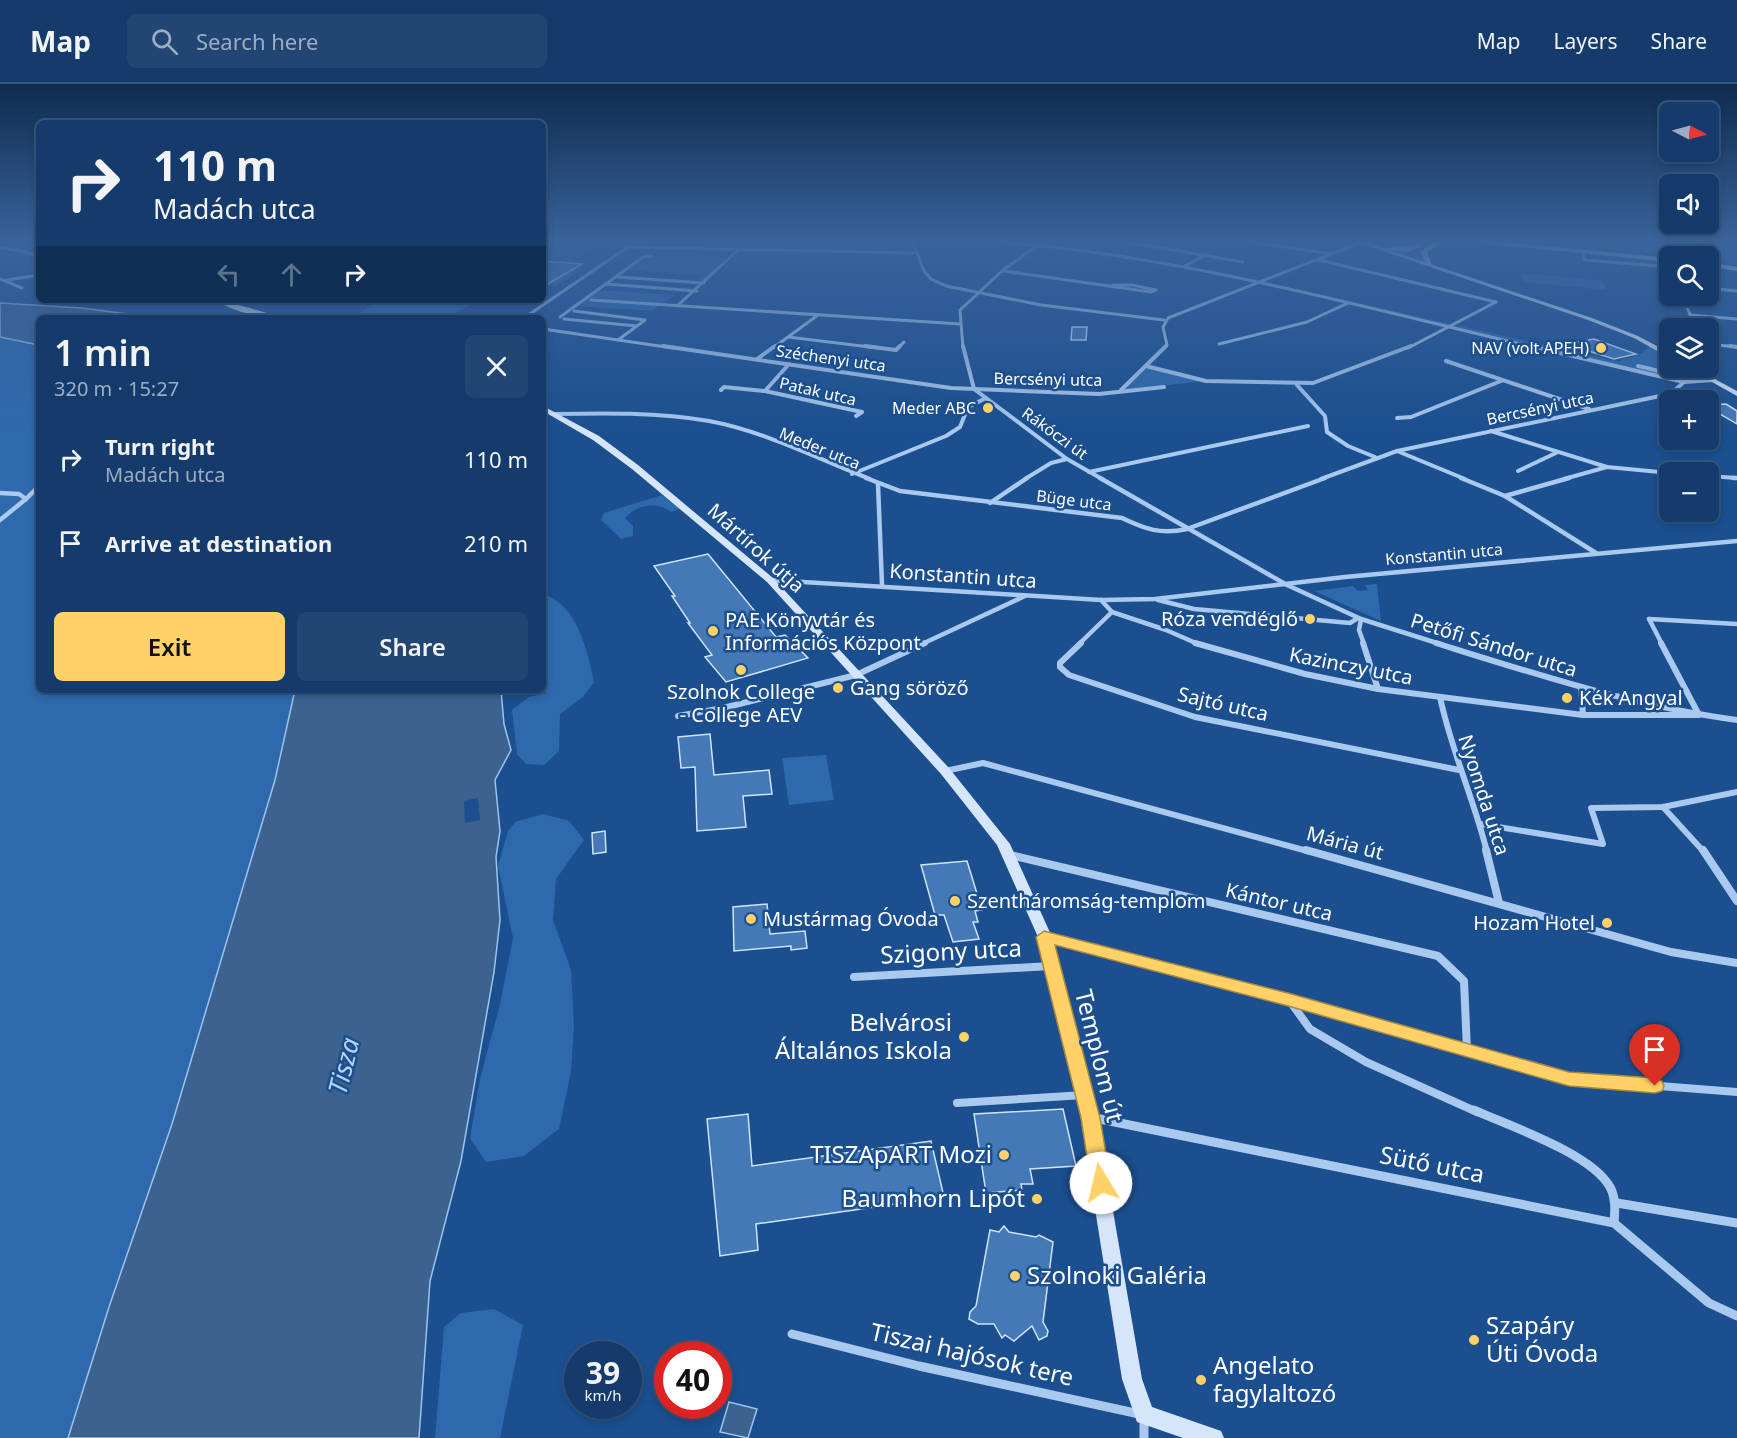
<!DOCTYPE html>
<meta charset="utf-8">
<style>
body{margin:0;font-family:"Noto Sans",sans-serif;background:#214673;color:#f1f3f6;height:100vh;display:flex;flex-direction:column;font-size:22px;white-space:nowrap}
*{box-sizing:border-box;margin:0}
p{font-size:20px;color:#9dadc1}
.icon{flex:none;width:33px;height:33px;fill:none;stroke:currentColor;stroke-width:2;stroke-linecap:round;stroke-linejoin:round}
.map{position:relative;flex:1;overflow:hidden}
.panel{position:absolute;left:36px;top:231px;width:510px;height:378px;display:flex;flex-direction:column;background:#143b6b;border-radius:9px;box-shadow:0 3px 9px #0003,0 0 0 2px #33557e}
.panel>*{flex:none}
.top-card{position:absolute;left:36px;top:36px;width:510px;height:183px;border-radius:9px;box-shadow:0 3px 9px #0003,0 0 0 2px #33557e;background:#143b6b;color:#f1f3f6;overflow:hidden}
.needle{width:39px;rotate:96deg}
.tools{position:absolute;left:1659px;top:18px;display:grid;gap:12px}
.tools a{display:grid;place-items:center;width:60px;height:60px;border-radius:9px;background:#143b6b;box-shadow:0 3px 9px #0003,0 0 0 2px #33557e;font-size:30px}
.speed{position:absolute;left:564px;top:1257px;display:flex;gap:12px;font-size:30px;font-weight:700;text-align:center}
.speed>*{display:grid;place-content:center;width:78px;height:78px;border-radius:50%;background:#143b6b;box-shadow:0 3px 9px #0003,0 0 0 2px #33557e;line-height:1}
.speed small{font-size:15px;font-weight:400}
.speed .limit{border:9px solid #d22;background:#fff;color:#111}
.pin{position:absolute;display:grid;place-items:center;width:51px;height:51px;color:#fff;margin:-62px -26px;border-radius:50% 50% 50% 0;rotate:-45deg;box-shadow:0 0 6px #0007}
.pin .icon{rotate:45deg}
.me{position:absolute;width:66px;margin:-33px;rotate:351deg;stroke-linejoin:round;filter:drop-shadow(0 0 4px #0008)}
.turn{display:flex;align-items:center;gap:21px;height:126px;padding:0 18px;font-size:27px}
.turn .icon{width:78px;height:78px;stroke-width:2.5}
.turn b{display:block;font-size:42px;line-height:51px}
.lanes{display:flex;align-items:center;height:57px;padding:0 18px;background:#0003;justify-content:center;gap:30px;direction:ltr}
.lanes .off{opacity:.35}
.round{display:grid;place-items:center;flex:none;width:63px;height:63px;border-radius:9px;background:#214673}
.overview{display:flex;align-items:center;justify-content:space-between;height:102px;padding:0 18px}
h1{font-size:36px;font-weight:600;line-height:45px}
.cta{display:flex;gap:12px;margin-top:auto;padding:12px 18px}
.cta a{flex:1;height:69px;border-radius:9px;background:#ffd166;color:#111;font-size:24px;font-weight:600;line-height:69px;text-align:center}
.cta a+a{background:#214673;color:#f1f3f6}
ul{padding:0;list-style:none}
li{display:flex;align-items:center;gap:18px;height:84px;padding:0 18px}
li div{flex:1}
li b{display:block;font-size:22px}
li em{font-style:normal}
header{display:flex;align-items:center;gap:36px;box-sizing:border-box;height:84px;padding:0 30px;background:#143b6b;border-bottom:2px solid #33557e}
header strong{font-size:28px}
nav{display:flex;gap:33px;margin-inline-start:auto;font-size:21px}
.search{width:420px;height:54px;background:#214673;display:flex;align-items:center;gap:15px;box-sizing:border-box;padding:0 21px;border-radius:9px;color:#9dadc1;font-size:22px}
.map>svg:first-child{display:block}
</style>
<header>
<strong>Map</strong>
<div class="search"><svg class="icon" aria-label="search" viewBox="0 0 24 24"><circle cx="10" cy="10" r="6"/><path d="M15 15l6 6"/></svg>Search here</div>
<nav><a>Map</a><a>Layers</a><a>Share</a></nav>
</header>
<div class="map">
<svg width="1737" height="1354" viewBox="0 0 1737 1354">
<rect width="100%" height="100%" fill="#1b4f8f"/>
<g fill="#2e69ad">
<path d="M543,158L601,160L570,178L591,180L556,202L546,201L543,204Z"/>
<path d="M1358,158H1441L1423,167L1429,181Z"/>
<path d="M1657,158H1696L1737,166V181L1709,177L1708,172H1677L1584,163H1624Z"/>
<path d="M648,172L724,174L729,175L707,196H696L700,191L625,186Z"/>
<path d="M1522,189L1603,197L1606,206L1523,198Z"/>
<path d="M1260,197L1621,278L1620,276L1639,271L1651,262L1669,272L1670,284H1690L1714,296L1684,298Z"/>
<path d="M598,206L675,211L652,227L575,222Z"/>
<path d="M378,216H478L447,234H353Z"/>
<path d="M0,253L39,261V606H295L275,696L172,1041L109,1223L68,1354H0Z"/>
<path d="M1146,282L1206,297L1121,306Z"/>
<path d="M662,411L680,425L671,428C657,417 636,421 625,434L633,442V452L621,455L601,436L604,429Z"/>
<path d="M1377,500L1381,537L1314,507L1353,502L1358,507L1368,506L1364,501Z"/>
<path d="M543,510C578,521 587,566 594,598L583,613L560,630L559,667L544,681L526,680L517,670L512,626L529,613L546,609L543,603Z"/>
<path d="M826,671L834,716L789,721L782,674Z"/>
<path d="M543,730L569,737L584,756L556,795L553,836L571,886L574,941L571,988L559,1045L524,1072L486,1078L470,1054L480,995L500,920L513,854L498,782L508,747L515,738Z"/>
<path d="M494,1225L523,1241L500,1354H435L444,1243L461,1229Z"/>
</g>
<g fill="#3c6290" stroke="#9cc4f0" stroke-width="1.5">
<path d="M0,219L81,224L159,234H39V261L0,253Z"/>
<path d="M295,606H501L504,640L511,666L495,696L500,747L496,773L500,836L494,888L461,1077L430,1197L419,1354H68L109,1223L172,1040L275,696Z"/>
<path d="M729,1318L757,1325L748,1354L720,1348Z"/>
</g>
<path fill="#1b4f8f" d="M478,714L480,736L465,739L464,717Z"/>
<g fill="#4478b7" stroke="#cfe3fa" stroke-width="1.5">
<path d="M548,178H555L582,180L543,203V180Z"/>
<path d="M1072,243H1087L1086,256H1071Z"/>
<path d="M1594,255L1636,270L1614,275L1566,260Z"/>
<path d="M1726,320L1737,327V340L1708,323V321Z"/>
<path d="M708,470L776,553L785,551L808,574L726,598L705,573L712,571L688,539H690L672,512H675L654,482Z"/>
<path d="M710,650L714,691L769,686L772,710L743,712L746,743L697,747L695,683L681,684L678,653Z"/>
<path d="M605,747L606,768L593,770L592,749Z"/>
<path d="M967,777L982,826L975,827L978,838H973L979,855L953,858L944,831H935L921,781Z"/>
<path d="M767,820L770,850L805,847L807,864L791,866V862L734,867L733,823Z"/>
<path d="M1063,1025L1076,1082L1030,1085L1033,1100H1021L1022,1106L986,1109L974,1030Z"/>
<path d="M748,1030L752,1082L931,1057L944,1113L756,1140L758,1166L720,1172L707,1035Z"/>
<path d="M1004,1142L1009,1148L1036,1153L1039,1151L1053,1158L1043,1238L1048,1247L1047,1252L1039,1256L1032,1242L1014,1257L1005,1251L1002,1254L994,1240H978L969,1235L970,1228L976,1222L990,1146L999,1148Z"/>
</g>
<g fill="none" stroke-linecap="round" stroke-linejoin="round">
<g stroke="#a9c9ee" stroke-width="3">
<path d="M913,158L924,187L931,195L946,202L1041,221L1164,236"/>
<path d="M996,158C1179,171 1358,222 1537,264"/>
<path d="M1126,158L1243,178"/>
<path d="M1251,158L1332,170"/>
<path d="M0,163L39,171"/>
<path d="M625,163L915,169"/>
<path d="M1583,168L1584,176L1660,182L1655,174"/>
<path d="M1319,176L1496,218"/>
<path d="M1185,182L1207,170"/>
<path d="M1003,187L1151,208L1156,206L1132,201H1113"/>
<path d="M617,193L704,199"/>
<path d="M0,195L22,204"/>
<path d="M7,196L39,191"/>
<path d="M1708,198L1716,205"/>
<path d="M606,200L697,207"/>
<path d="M1708,204L1737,207"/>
<path d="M1682,212L1696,244"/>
<path d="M591,216L960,240"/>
<path d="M677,222L738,166"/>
<path d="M574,227L645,236L618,256"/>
<path d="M1690,231L1737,235"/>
<path d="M560,233L643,173L652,172"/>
<path d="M524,234L635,158"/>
<path d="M564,235L637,242"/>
<path d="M543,245L673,264"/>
<path d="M788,253L878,264"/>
<path d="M1219,260L1307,238L1348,219"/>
<path d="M1708,260L1737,263"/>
<path d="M773,264L818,231"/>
<path d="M898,264L904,258"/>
<path d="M963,264L960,226L1002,187L1042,158"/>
<path d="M1164,264L1167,261L1163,243L1168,234L1359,159"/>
<path d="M1408,264L1496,218"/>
</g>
<g stroke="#a9c9ee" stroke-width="4">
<path d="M663,262L951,304L1099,310L1164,303"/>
<path d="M865,262L896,266L900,262"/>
<path d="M963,262L974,305L1067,375L1102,395"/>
<path d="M1530,262L1684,298"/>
<path d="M1730,262L1737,263"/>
<path d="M757,275L775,262"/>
<path d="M1446,277L1589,325"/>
<path d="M1146,282L1206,297L1313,299L1411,262"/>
<path d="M1638,282L1684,293L1701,289"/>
<path d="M1297,301L1325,332L1327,348L1348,362L1375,373"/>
<path d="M721,306L724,303L765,307L862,328L856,332"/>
<path d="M1121,306L1166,262"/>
<path d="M765,307L789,280"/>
<path d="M552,330C603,329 658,328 709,337C764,347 818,375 870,395"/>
<path d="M1397,334L1411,333L1501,297"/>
<path d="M1491,347L1607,383"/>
<path d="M1397,367L1465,395"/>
<path d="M1518,387L1558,368"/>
<path d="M1089,388L1308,342"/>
<path d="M852,390L946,352L960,343L968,323L986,314"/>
<path d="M1708,392L1737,394"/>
<path d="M1025,395L1051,379L1067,375"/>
<path d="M1321,395L1397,367L1660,312L1674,307L1684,298L1714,296"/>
<path d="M1564,395L1607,383L1670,389"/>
</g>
<g stroke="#a9c9ee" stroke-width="4.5">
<path d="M866,394L900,407L1122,434C1145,445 1161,451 1187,445L1325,394"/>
<path d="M1100,394L1287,501L1361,535L1440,560"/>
<path d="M1461,394L1505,412L1596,469"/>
<path d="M1733,394H1737"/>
<path d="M878,400L882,501"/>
<path d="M0,409L19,410L26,415L0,436"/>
<path d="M1505,412L1569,394"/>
<path d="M26,415L39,402"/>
<path d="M990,419L1027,394"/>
<path d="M770,496L1101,516L1155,515L1345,493L1737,457"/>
<path d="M1101,516L1112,528L1166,546L1198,560"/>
<path d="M1158,516L1194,525L1350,539L1358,534"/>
<path d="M1361,535L1359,546L1364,560"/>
<path d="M1649,535L1737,540"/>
<path d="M1649,535L1662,560"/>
<path d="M922,560L1025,512"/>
<path d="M1079,560L1112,528"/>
</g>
<g stroke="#a9c9ee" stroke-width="6">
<path d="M1081,559L1060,579V583L1069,591L1195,633L1459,686"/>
<path d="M1195,559L1305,590L1378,605L1583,631L1581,605"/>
<path d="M1363,559L1378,605"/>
<path d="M1436,559C1535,590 1633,622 1737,636"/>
<path d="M1440,613C1451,666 1474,715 1487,768"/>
<path d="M1583,631H1699L1661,559"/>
<path d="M678,632L723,624L856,591L925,559"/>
<path d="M945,687L983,679L1311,768"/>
<path d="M1663,723L1704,768"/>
<path d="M1480,740L1603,760L1591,724L1663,723L1737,708"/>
</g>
<g stroke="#a9c9ee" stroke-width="8">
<path d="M1306,766L1671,868L1737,879"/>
<path d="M1486,766L1499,819"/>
<path d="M1703,766L1737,817"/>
<path d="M1010,771L1438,872L1464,897L1467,966"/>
<path d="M1046,853L1289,915L1569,995L1737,1008"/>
<path d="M854,893L1051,882"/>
<path d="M1289,916L1310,945L1366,978L1477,1028"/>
<path d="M957,1019L1084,1011"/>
</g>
<g stroke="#a9c9ee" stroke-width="9">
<path d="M1474,1026C1509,1042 1591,1069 1610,1103C1616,1114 1615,1127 1614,1139"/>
<path d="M1090,1033L1614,1139L1709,1219L1737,1232"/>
<path d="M1617,1119L1737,1139"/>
<path d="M792,1250L919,1282L1144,1331V1354"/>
</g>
<g fill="#d6e6fa" fill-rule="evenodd">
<path d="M1356,158H1365L1592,234L1638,252L1670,269V274L1634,254L1588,236Z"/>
<path d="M215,216C223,216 272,230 280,234C259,234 232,227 215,216Z"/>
<path d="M1687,284H1694L1737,307V312Z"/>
<path d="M543,322L599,352L638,381L773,494L949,684L1010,760L1052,853L1093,1011L1142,1295L1152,1323L1221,1347L1224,1354H1183L1137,1338L1122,1295L1077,1011L1038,853L997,761L941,690L767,498L632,385L593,356L543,327Z"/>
</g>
<g fill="#f0f6ff" fill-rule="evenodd">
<path d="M1412,158H1420L1424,162L1408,168L1377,165L1416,161Z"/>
<path d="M1435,158H1444L1427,168L1432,181L1427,182L1420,167Z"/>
<path d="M1471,158H1500L1670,174V178Z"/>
<path d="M1708,178L1737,183V187L1708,182Z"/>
</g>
</g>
<linearGradient id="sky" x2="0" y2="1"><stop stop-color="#0f2b4f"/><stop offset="0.45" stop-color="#39639b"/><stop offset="1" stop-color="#39639b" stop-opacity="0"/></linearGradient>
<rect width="1737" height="348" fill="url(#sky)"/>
<path fill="#ffd166" stroke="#a68842" stroke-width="1.5" d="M1044,847L1288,909L1569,988L1655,994L1662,997L1664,1002L1662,1007L1655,1009L1569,1002L1288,922L1055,861L1100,1034L1111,1099L1108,1105L1101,1107L1094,1105L1091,1099L1081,1034L1036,853Z"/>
<g fill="#ffd166" stroke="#1b4f8f" stroke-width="2">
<circle cx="1601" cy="264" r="6"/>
<circle cx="988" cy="324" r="6"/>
<circle cx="1310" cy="535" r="6"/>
<circle cx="713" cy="547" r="6"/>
<circle cx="741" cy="586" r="6"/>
<circle cx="838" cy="604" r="6"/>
<circle cx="1567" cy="614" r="6"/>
<circle cx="955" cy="817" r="6"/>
<circle cx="751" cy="835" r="6"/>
<circle cx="1607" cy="839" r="6"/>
<circle cx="964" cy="953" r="6"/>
<circle cx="1004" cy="1071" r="6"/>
<circle cx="1037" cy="1115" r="6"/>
<circle cx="1015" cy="1192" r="6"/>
<circle cx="1474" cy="1256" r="6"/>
<circle cx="1201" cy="1296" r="6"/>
</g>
<g text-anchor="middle" stroke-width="5" stroke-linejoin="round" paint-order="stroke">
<g font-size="16" fill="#fff" stroke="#1b4f8f" text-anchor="end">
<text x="1589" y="270">NAV (volt APEH)</text>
<text x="976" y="330">Meder ABC</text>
</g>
<g font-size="16" fill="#fff" stroke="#1b4f8f">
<text transform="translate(831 274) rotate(8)" y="6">Széchenyi utca</text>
<text transform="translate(1048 295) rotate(1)" y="6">Bercsényi utca</text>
<text transform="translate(818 307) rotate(13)" y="6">Patak utca</text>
<text transform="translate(1540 324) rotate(-12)" y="6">Bercsényi utca</text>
<text transform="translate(1055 349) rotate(36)" y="6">Rákóczi út</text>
<text transform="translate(820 364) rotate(22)" y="6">Meder utca</text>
<text transform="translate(1074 416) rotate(7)" y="6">Büge utca</text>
<text transform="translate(1444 470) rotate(-5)" y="6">Konstantin utca</text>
</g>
<g font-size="20" fill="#fff" stroke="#1b4f8f">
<text transform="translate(756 464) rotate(42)" y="7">Mártírok útja</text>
<text transform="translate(963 492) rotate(4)" y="7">Konstantin utca</text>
<text transform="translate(1494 561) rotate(17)" y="7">Petőfi Sándor utca</text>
<text transform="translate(1351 582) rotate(11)" y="7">Kazinczy utca</text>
<text transform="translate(1223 620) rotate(13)" y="7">Sajtó utca</text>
<text transform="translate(1484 711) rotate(72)" y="7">Nyomda utca</text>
<text transform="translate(1345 759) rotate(15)" y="7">Mária út</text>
<text transform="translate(1279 818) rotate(13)" y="7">Kántor utca</text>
</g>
<g font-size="20" fill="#fff" stroke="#1b4f8f" text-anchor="start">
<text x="1298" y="542" text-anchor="end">Róza vendéglő</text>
<text x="725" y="543">PAE Könyvtár és<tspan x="725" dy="23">Információs Központ</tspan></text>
<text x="850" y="611">Gang söröző</text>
<text x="741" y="615" text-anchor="middle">Szolnok College<tspan x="741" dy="23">- College AEV</tspan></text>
<text x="1579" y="621">Kék Angyal</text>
<text x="967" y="824">Szentháromság-templom</text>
<text x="763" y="842">Mustármag Óvoda</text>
<text x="1595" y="846" text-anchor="end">Hozam Hotel</text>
</g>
<g font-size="24" fill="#fff" stroke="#1b4f8f">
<text transform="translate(951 868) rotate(-3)" y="8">Szigony utca</text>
<text transform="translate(1099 972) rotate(76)" y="8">Templom út</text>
<text transform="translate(1432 1081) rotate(11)" y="8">Sütő utca</text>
<text transform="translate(972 1271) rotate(13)" y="8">Tiszai hajósok tere</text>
</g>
<g font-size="24" fill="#fff" stroke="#1b4f8f" text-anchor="end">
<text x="952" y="947">Belvárosi<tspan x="952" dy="28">Általános Iskola</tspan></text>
<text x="992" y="1079">TISZApART Mozi</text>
<text x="1025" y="1123">Baumhorn Lipót</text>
<text x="1027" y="1200" text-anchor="start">Szolnoki Galéria</text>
<text x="1486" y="1250" text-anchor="start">Szapáry<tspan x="1486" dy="28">Úti Óvoda</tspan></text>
<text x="1213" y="1290" text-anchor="start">Angelato<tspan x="1213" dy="28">fagylaltozó</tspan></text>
</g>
<g font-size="26" font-style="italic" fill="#b5d3f5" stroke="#1b4f8f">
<text transform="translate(344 982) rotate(-76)" y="9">Tisza</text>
</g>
</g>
</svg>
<div class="tools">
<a><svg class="needle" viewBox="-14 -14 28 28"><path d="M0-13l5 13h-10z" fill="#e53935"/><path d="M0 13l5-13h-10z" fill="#9dadc1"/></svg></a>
<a><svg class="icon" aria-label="sound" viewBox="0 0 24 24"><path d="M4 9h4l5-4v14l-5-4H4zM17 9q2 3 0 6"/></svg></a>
<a><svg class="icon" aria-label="search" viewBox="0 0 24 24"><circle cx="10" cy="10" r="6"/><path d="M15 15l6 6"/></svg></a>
<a><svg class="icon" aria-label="layers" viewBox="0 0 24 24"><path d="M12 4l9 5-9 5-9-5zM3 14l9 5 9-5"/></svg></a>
<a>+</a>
<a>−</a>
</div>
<div class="speed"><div>39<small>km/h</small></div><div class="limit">40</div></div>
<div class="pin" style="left:1655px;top:1002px;background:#d93025"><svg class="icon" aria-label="arrive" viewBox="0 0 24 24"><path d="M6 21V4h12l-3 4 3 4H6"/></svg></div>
<svg class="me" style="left:1101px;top:1099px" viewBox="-20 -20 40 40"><circle r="19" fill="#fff"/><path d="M0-13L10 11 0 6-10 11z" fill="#ffd166"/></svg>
<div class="top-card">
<div class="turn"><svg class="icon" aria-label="right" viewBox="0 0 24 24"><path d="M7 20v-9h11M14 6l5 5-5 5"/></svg><div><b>110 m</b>Madách utca</div></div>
<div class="lanes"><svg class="icon off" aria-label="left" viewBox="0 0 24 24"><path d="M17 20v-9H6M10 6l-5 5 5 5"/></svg><svg class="icon off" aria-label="ahead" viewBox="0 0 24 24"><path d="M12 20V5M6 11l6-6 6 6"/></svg><svg class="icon" aria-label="right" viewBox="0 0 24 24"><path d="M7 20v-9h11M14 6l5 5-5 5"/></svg></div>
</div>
<section class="panel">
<div class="overview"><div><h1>1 min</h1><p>320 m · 15:27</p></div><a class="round"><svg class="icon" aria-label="close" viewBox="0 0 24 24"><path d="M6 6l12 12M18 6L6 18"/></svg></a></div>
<ul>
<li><svg class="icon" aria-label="right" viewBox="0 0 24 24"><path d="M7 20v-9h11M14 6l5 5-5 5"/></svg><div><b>Turn right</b><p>Madách utca</p></div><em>110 m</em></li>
<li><svg class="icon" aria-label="arrive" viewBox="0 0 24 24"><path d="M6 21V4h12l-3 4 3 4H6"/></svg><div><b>Arrive at destination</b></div><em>210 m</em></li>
</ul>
<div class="cta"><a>Exit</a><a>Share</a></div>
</section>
</div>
